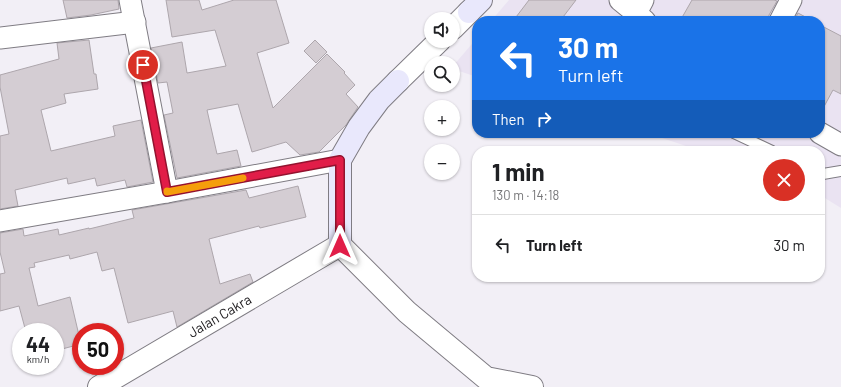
<!DOCTYPE html>
<meta charset="utf-8">
<style>
body{margin:0;font-family:Barlow,sans-serif;background:#f2f2f2;color:#202124;height:100vh;display:flex;flex-direction:column;font-size:15px;white-space:nowrap}
*{box-sizing:border-box;margin:0}
p{font-size:13px;color:#757577}
.icon{flex:none;width:22px;height:22px;fill:none;stroke:currentColor;stroke-width:2;stroke-linecap:round;stroke-linejoin:round}
.map{position:relative;flex:1;overflow:hidden}
.details{position:absolute;left:472px;top:146px;width:353px;height:136px;display:flex;flex-direction:column;background:#fff;border-radius:16px;box-shadow:0 1px 3px #0004}
.details>*{flex:none}
.hud{position:absolute;left:472px;top:16px;width:353px;height:122px;border-radius:16px;box-shadow:0 1px 3px #0004;background:#1a73e8;color:#fff;overflow:hidden}
.tools{position:absolute;left:424px;top:12px;display:grid;gap:8px}
.tools a{display:grid;place-items:center;width:36px;height:36px;border-radius:50%;background:#fff;box-shadow:0 1px 3px #0004;font-size:20px}
.speed{position:absolute;left:12px;top:323px;display:flex;gap:8px;font-size:20px;font-weight:700;text-align:center}
.speed>*{display:grid;place-content:center;width:52px;height:52px;border-radius:50%;background:#fff;box-shadow:0 1px 3px #0004;line-height:1}
.speed small{font-size:10px;font-weight:400}
.speed .limit{border:6px solid #d22;background:#fff;color:#111}
.pin{position:absolute;display:grid;place-items:center;width:34px;height:34px;color:#fff;margin:-17px;border:2px solid #fff;border-radius:50%;box-shadow:0 1px 4px #0007}
.me{position:absolute;width:44px;margin:-22px;rotate:0deg;stroke-linejoin:round;filter:drop-shadow(0 0 3px #0008)}
.turn{display:flex;align-items:center;gap:14px;height:84px;padding:0 20px;font-size:18px}
.turn .icon{width:52px;height:52px;stroke-width:2.5}
.turn b{display:block;font-size:28px;line-height:34px}
.then{display:flex;align-items:center;height:38px;padding:0 20px;background:#0003;gap:8px;font-size:15px}
.round{display:grid;place-items:center;flex:none;width:42px;height:42px;border-radius:21px;background:#f2f2f2}
.headline{display:flex;align-items:center;justify-content:space-between;height:68px;padding:0 20px}
h1{font-size:24px;font-weight:700;line-height:30px}
ul{padding:0;list-style:none}
li{display:flex;align-items:center;gap:12px;height:60px;padding:0 20px;border-top:1px solid #e0e0e0}
li div{flex:1}
li b{display:block;font-size:15px}
li em{font-style:normal}
.map>svg:first-child{display:block}
</style>
<div class="map">
<svg width="841" height="387" viewBox="0 0 841 387">
<rect width="100%" height="100%" fill="#f2eff6"/>
<g fill="#eae3f2">
<path d="M509,0H841V208L820,195V151H701L647,133H820V21H491Z"/>
<path d="M477,38V77L453,69V66Z"/>
</g>
<g fill="#d4cdd3" stroke="#ada6ac">
<path d="M63,0H118L119,9L91,15L67,18Z"/>
<path d="M166,0H199L202,10L234,0H276L289,43L257,53L273,108L327,54L345,72L344,73L355,85L346,94L358,107L346,125L319,152L300,155L286,142L252,152L238,104L207,110L217,154L237,150L241,166L177,178L164,115L173,113L167,82L158,83L151,48L182,42L187,73L226,66L215,30L172,37Z"/>
<path d="M529,0H576L560,21H513Z"/>
<path d="M692,0H774L777,1L769,15L768,21H680Z"/>
<path d="M798,13L813,21H794Z"/>
<path d="M820,25L841,36V94L833,90L820,114Z"/>
<path d="M89,40L94,74H96L98,89L64,94L66,103L41,110L51,151L115,136L113,126L141,120L153,182L127,187L125,180L97,186L95,178L68,184L67,178L15,190L18,206L0,209V136L9,134L0,87V75L59,59L57,43Z"/>
<path d="M315,40L327,52L316,63L304,51Z"/>
<path d="M298,186L306,217L260,228L259,226L209,239L220,284L250,274L253,282L177,327L173,311L128,323L114,268L102,271L97,252L70,259L69,255L34,263L35,267L29,268L38,306L70,297L81,344L62,349L60,339L55,340V332H26L19,306L0,311V274L5,273L0,252V233L23,229L24,236L58,229L59,235L89,228V229L134,218L132,210L246,190L249,198Z"/>
</g>
<g fill="none" stroke-linecap="round" stroke-linejoin="round">
<defs>
<g id="service">
<path d="M734,133L772,151"/>
<path d="M820,173L823,174L841,171"/>
</g>
<g id="minor">
<path d="M130,0L167,192"/>
<path d="M620,0L636,13"/>
<path d="M643,0L636,13L645,21"/>
<path d="M780,21L791,0"/>
<path d="M0,38L135,22"/>
<path d="M820,133L841,145"/>
<path d="M0,221L167,192L340,160"/>
</g>
<g id="tertiary">
<path d="M453,28L469,12"/>
<path d="M398,81L439,41"/>
<path id="s1" d="M99,387L340,245L407,312L486,378L532,387"/>
</g>
<g id="secondary">
<path d="M469,12L481,0"/>
<path d="M340,245V160L359,127L379,100L398,81"/>
</g>
</defs>
<use href="#service" stroke="#7f7c83" stroke-width="12"/>
<use href="#minor" stroke="#7f7c83" stroke-width="23"/>
<use href="#tertiary" stroke="#7f7c83" stroke-width="24"/>
<use href="#secondary" stroke="#7f7c83" stroke-width="24"/>
<use href="#service" stroke="#fff" stroke-width="10"/>
<use href="#minor" stroke="#fff" stroke-width="21"/>
<use href="#tertiary" stroke="#fff" stroke-width="22"/>
<use href="#secondary" stroke="#e9e8fc" stroke-width="22"/>
</g>
<g fill="none" stroke-linecap="round" stroke-linejoin="round">
<defs>
<path id="route" d="M143,65L167,192L340,160V246"/>
</defs>
<use href="#route" stroke="#92132f" stroke-width="10"/>
<use href="#route" stroke="#e11d48" stroke-width="7"/>
<path stroke="#f59e0b" stroke-width="7" d="M167,191V192L243,178"/>
</g>
<g text-anchor="middle" stroke-width="3" stroke-linejoin="round" paint-order="stroke">
<g font-size="14" fill="#1b191c" stroke="#f2eff6">
<text dy="5" stroke="none"><textPath href="#s1" startOffset="140">Jalan Cakra</textPath></text>
</g>
</g>
</svg>
<div class="tools">
<a><svg class="icon" aria-label="sound" viewBox="0 0 24 24"><path d="M4 9h4l5-4v14l-5-4H4zM17 9q2 3 0 6"/></svg></a>
<a><svg class="icon" aria-label="search" viewBox="0 0 24 24"><circle cx="10" cy="10" r="6"/><path d="M15 15l6 6"/></svg></a>
<a>+</a>
<a>−</a>
</div>
<div class="speed"><div>44<small>km/h</small></div><div class="limit">50</div></div>
<div class="pin" style="left:143px;top:65px;background:#d93025"><svg class="icon" aria-label="arrive" viewBox="0 0 24 24"><path d="M6 21V4h12l-3 4 3 4H6"/></svg></div>
<svg class="me" style="left:340px;top:246px" viewBox="-20 -20 40 40"><path d="M0-17L14 15 0 8-14 15z" fill="#e11d48" stroke="#fff" stroke-width="4"/></svg>
<div class="hud">
<div class="turn"><svg class="icon" aria-label="left" viewBox="0 0 24 24"><path d="M17 20v-9H6M10 6l-5 5 5 5"/></svg><div><b>30 m</b>Turn left</div></div>
<div class="then">Then<svg class="icon" aria-label="right" viewBox="0 0 24 24"><path d="M7 20v-9h11M14 6l5 5-5 5"/></svg></div>
</div>
<section class="details">
<div class="headline"><div><h1>1 min</h1><p>130 m · 14:18</p></div><a class="round" style="background:#d93025;color:#fff"><svg class="icon" aria-label="close" viewBox="0 0 24 24"><path d="M6 6l12 12M18 6L6 18"/></svg></a></div>
<ul>
<li><svg class="icon" aria-label="left" viewBox="0 0 24 24"><path d="M17 20v-9H6M10 6l-5 5 5 5"/></svg><div><b>Turn left</b></div><em>30 m</em></li>
</ul>
</section>
</div>
